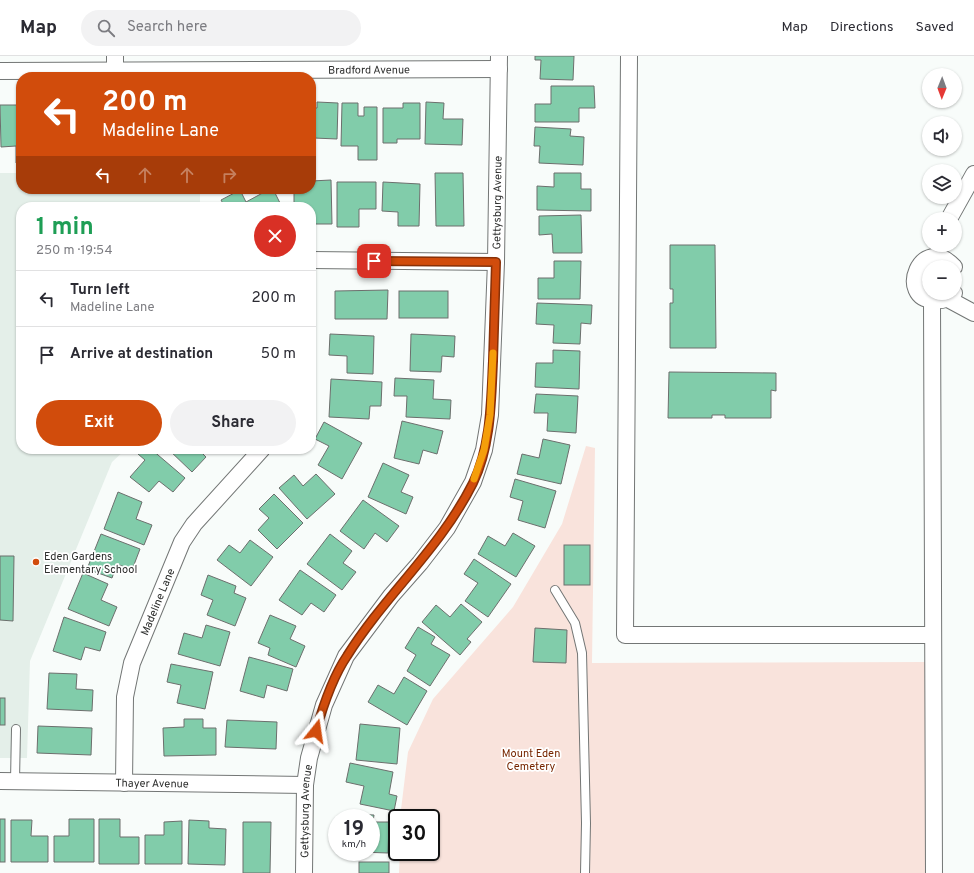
<!DOCTYPE html>
<meta charset="utf-8">
<style>
body{margin:0;font-family:Overpass,sans-serif;background:#f2f2f3;color:#2b2b33;height:100vh;display:flex;flex-direction:column;font-size:15px;white-space:nowrap}
*{box-sizing:border-box;margin:0}
p{font-size:13px;color:#7c7c81}
.icon{flex:none;width:22px;height:22px;fill:none;stroke:currentColor;stroke-width:2;stroke-linecap:round;stroke-linejoin:round}
.map{position:relative;flex:1;overflow:hidden}
.sheet{position:absolute;left:16px;top:146px;width:300px;height:252px;display:flex;flex-direction:column;background:#fff;border-radius:16px;box-shadow:0 1px 3px #0004}
.sheet>*{flex:none}
.top-card{position:absolute;left:16px;top:16px;width:300px;height:122px;border-radius:16px;box-shadow:0 1px 3px #0004;background:#d14c0c;color:#fff;overflow:hidden}
.needle{width:26px;rotate:181deg}
.fabs{position:absolute;left:922px;top:12px;display:grid;gap:8px}
.fabs a{display:grid;place-items:center;width:40px;height:40px;border-radius:50%;background:#fff;box-shadow:0 1px 3px #0004;font-size:20px}
.speed{position:absolute;left:328px;top:753px;display:flex;gap:8px;font-size:20px;font-weight:700;text-align:center}
.speed>*{display:grid;place-content:center;width:52px;height:52px;border-radius:50%;background:#fff;box-shadow:0 1px 3px #0004;line-height:1}
.speed small{font-size:10px;font-weight:400}
.speed .limit{border:2px solid #111;border-radius:6px;background:#fff;color:#111}
.pin{position:absolute;display:grid;place-items:center;width:34px;height:34px;color:#fff;margin:-17px;border-radius:8px;box-shadow:0 2px 6px #0006}
.me{position:absolute;width:44px;margin:-22px;rotate:15deg;stroke-linejoin:round;filter:drop-shadow(0 0 3px #0008)}
.turn{display:flex;align-items:center;gap:14px;height:84px;padding:0 20px;font-size:18px}
.turn .icon{width:52px;height:52px;stroke-width:2.5}
.turn b{display:block;font-size:28px;line-height:34px}
.lanes{display:flex;align-items:center;height:38px;padding:0 20px;background:#0003;justify-content:center;gap:20px;direction:ltr}
.lanes .off{opacity:.35}
.round{display:grid;place-items:center;flex:none;width:42px;height:42px;border-radius:21px;background:#f2f2f3}
.summary{display:flex;align-items:center;justify-content:space-between;height:68px;padding:0 20px}
h1{font-size:24px;font-weight:700;line-height:30px;color:#1e9e55}
.cta{display:flex;gap:8px;margin-top:auto;padding:8px 20px}
.cta a{flex:1;height:46px;border-radius:24px;background:#d14c0c;color:#fff;font-size:16px;font-weight:700;line-height:46px;text-align:center}
.cta a+a{background:#f2f2f3;color:#2b2b33}
ul{padding:0;list-style:none}
li{display:flex;align-items:center;gap:12px;height:56px;padding:0 20px;border-top:1px solid #e1e1e2}
li div{flex:1}
li b{display:block;font-size:15px}
li em{font-style:normal}
header{display:flex;align-items:center;gap:24px;box-sizing:border-box;height:56px;padding:0 20px;background:#fff;border-bottom:1px solid #e1e1e2}
header strong{font-size:19px}
nav{display:flex;gap:22px;margin-inline-start:auto;font-size:14px}
.search{width:280px;height:36px;background:#f2f2f3;display:flex;align-items:center;gap:10px;box-sizing:border-box;padding:0 14px;border-radius:22px;color:#7c7c81;font-size:15px}
.map>svg:first-child{display:block}
</style>
<header>
<strong>Map</strong>
<div class="search"><svg class="icon" aria-label="search" viewBox="0 0 24 24"><circle cx="10" cy="10" r="6"/><path d="M15 15l6 6"/></svg>Search here</div>
<nav><a>Map</a><a>Directions</a><a>Saved</a></nav>
</header>
<div class="map">
<svg width="974" height="817" viewBox="0 0 974 817">
<rect width="100%" height="100%" fill="#f8fcfa"/>
<path fill="#e4efe9" d="M0,117H21V133H200V151H21V393H126L112,406L30,605L27,702H0Z"/>
<path fill="#f9e3dc" d="M586,390L595,392L592,607L927,606L930,817H399L400,796H431V762H400L408,696L433,643L513,551L562,468Z"/>
<g fill="#81ccaa" stroke="#6c6f6d">
<path d="M535,0H574L573,24L540,23L541,4H535Z"/>
<path d="M551,30H594L595,52H579V66H535V48H551Z"/>
<path d="M317,46L338,47L337,83L314,82L313,104H311V52H317Z"/>
<path d="M426,46L444,47L443,63H463L462,89L425,88Z"/>
<path d="M342,47H358V60H364V51H377V104H358V90H341Z"/>
<path d="M403,47H420V83H397V87H383V52H403Z"/>
<path d="M0,49H18L19,62H21V107H16V90L1,91Z"/>
<path d="M535,71L571,73L570,80L584,81L583,109L539,107L540,90H534Z"/>
<path d="M435,117H463L464,170H436Z"/>
<path d="M554,117H581V133H591V155L537,154V130L554,131Z"/>
<path d="M331,124L332,168H311V151H294V133H311V125Z"/>
<path d="M337,126H376V153H359V171H337Z"/>
<path d="M383,126L420,128L419,170H398V156L382,155Z"/>
<path d="M270,133H273L282,151H225L221,144L240,134L246,146Z"/>
<path d="M581,159L582,197H553L552,178L539,179V160Z"/>
<path d="M670,189H715L716,292H670V247H673V233H670Z"/>
<path d="M554,205H581L580,243H538V222H554Z"/>
<path d="M388,234L387,263H335V235Z"/>
<rect x="399" y="235" width="49" height="27"/>
<path d="M537,247L592,249L591,268L581,267L580,288L553,287L554,269L536,268Z"/>
<path d="M330,278L374,280L373,318L347,317V300L329,299Z"/>
<path d="M411,278L455,280L454,301L442,300L441,316L410,315Z"/>
<path d="M553,294L580,295L579,333L535,331L536,307H553Z"/>
<path d="M669,316L776,317V335L771,334V362H725V359H712V362H668Z"/>
<path d="M395,322L434,324L433,343L451,344L450,363L406,361L407,340H394Z"/>
<path d="M331,323L382,326L381,350H370L369,363L329,361Z"/>
<path d="M536,338L578,340L576,377L547,375L548,357H534Z"/>
<path d="M402,365L443,375L437,398L423,394L419,408L394,402Z"/>
<path d="M324,366L362,387L342,423L318,409L329,390L315,383Z"/>
<path d="M543,383L570,389L561,428L517,418L522,398L539,402Z"/>
<path d="M143,393H151L185,422L173,436L159,425L149,436L130,421L145,404L138,398Z"/>
<path d="M168,393H198L206,401L192,416Z"/>
<path d="M383,407L409,419L401,436L413,441L406,458L368,441Z"/>
<path d="M316,418L335,438L307,463L279,432L294,419L303,430Z"/>
<path d="M515,423L556,435L545,472L518,464L523,445L510,441Z"/>
<path d="M118,436L142,446L136,463L152,469L144,489L104,473Z"/>
<path d="M274,438L303,467L277,493L258,474L269,462L259,453Z"/>
<path d="M363,444L399,470L387,486L375,477L364,493L340,475Z"/>
<path d="M513,477L535,490L516,521L478,498L488,480L505,490Z"/>
<path d="M101,478L140,493L132,514L117,508L112,522L87,513Z"/>
<path d="M330,478L352,495L343,507L356,516L342,534L307,508Z"/>
<path d="M250,484L273,501L251,530L217,504L229,489L240,497Z"/>
<rect x="564" y="489" width="26" height="40"/>
<path d="M0,500H14L13,565L0,564Z"/>
<path d="M474,503L511,528L488,561L465,545L478,527L464,518Z"/>
<path d="M300,514L336,539L324,556L311,547L302,559L279,544Z"/>
<path d="M83,517L108,528L101,544L117,551L109,570L68,553Z"/>
<path d="M208,519L236,530L234,537L246,542L235,570L207,559L213,544L201,539Z"/>
<path d="M461,548L482,566L467,583L471,586L460,599L422,566L436,549L450,561Z"/>
<path d="M270,559L296,570L290,583L305,590L296,611L268,599L270,592L258,587Z"/>
<path d="M64,561L106,576L100,595L85,591L81,604L53,595Z"/>
<path d="M206,569L230,576L220,610L178,598L184,577L202,582Z"/>
<path d="M418,571L435,581L431,588L450,599L430,630L407,615L416,599L405,592Z"/>
<path d="M535,572L567,574L566,607L533,606Z"/>
<path d="M249,601L293,613L287,635L267,629L264,642L240,635Z"/>
<path d="M171,608L213,616L205,653L177,647L181,629L167,626Z"/>
<path d="M49,617L77,618L76,633L93,634L92,655L47,653Z"/>
<path d="M404,621L427,635L407,669L368,646L378,629L394,638Z"/>
<rect x="0" y="642" width="5" height="27"/>
<path d="M184,663H203V672H216V699L164,700L163,672L184,671Z"/>
<path d="M227,664L277,666L276,693L225,691Z"/>
<path d="M360,668L400,672L397,708L356,704Z"/>
<path d="M38,670L92,672L91,699L37,697Z"/>
<path d="M350,707L393,716L389,738L397,740L394,755L360,748L364,730L346,726Z"/>
<path d="M345,758L374,759L373,766H389L388,797L360,796H371V762H345Z"/>
<rect x="0" y="763" width="5" height="43"/>
<path d="M69,763H94V806H54V780H69Z"/>
<path d="M99,763H120V781H139V808H99Z"/>
<path d="M11,764H32L31,780H48V806H11Z"/>
<path d="M189,764L209,765V772L226,773L225,809L188,808Z"/>
<path d="M182,765V808H145V779H164V766Z"/>
<path d="M243,766H271L270,817H243Z"/>
<rect x="359" y="806" width="30" height="11"/>
</g>
<g fill="none" stroke-linecap="round" stroke-linejoin="round">
<defs>
<g id="lane">
<path d="M555,534L575,567L582,597L586,767L585,817"/>
<path d="M15,725L16,673"/>
</g>
<g id="street">
<path d="M115,0V15"/>
<path d="M629,0L625,579H933"/>
<path id="s1" d="M0,15L499,13"/>
<path d="M949,163L974,118"/>
<path d="M311,204L496,206"/>
<path d="M954,237C948,243 943,245 934,244C896,243 921,176 954,211"/>
<path d="M948,243L974,257"/>
<path d="M932,244L934,817"/>
<path id="s2" d="M0,725L305,729"/>
<path id="s3" d="M124,727L125,641L132,607L182,486L194,468L262,393"/>
<path id="s4" d="M304,817L305,729L309,702L324,649L346,600L391,540L420,507L447,472L473,426L484,394L490,359L496,206L499,0"/>
</g>
</defs>
<use href="#lane" stroke="#737675" stroke-width="10"/>
<use href="#street" stroke="#737675" stroke-width="18"/>
<use href="#lane" stroke="#fff" stroke-width="8"/>
<use href="#street" stroke="#fff" stroke-width="16"/>
</g>
<g fill="none" stroke-linecap="round" stroke-linejoin="round">
<defs>
<path id="route" d="M316,675C323,650 332,622 347,600C385,539 440,493 473,427C491,390 491,346 493,305C494,272 495,239 496,206L374,205"/>
</defs>
<use href="#route" stroke="#883108" stroke-width="10"/>
<use href="#route" stroke="#d14c0c" stroke-width="7"/>
<path stroke="#f59e0b" stroke-width="7" d="M474,423L484,394L490,359L493,297"/>
</g>
<circle fill="#d14c0c" stroke="#fff" stroke-width="1.5" cx="36" cy="506" r="4"/>
<g text-anchor="middle" stroke-width="3.5" stroke-linejoin="round" paint-order="stroke">
<g font-size="11" fill="#2d2e2d" stroke="#fff">
<text dy="4" stroke="none"><textPath href="#s1" startOffset="369">Bradford Avenue</textPath></text>
<text dy="4" stroke="none"><textPath href="#s4" startOffset="722">Gettysburg Avenue</textPath></text>
<text dy="4" stroke="none"><textPath href="#s3" startOffset="187">Madeline Lane</textPath></text>
<text dy="4" stroke="none"><textPath href="#s2" startOffset="152">Thayer Avenue</textPath></text>
<text dy="4" stroke="none"><textPath href="#s4" startOffset="62">Gettysburg Avenue</textPath></text>
</g>
<g font-size="11" fill="#2d2e2d" stroke="#fff" text-anchor="start">
<text x="44" y="504">Eden Gardens<tspan x="44" dy="13">Elementary School</tspan></text>
</g>
<g font-size="11" fill="#772601" stroke="#fff">
<text x="531" y="701">Mount Eden<tspan x="531" dy="13">Cemetery</tspan></text>
</g>
</g>
</svg>
<div class="fabs">
<a><svg class="needle" viewBox="-14 -14 28 28"><path d="M0-13l5 13h-10z" fill="#e53935"/><path d="M0 13l5-13h-10z" fill="#7c7c81"/></svg></a>
<a><svg class="icon" aria-label="sound" viewBox="0 0 24 24"><path d="M4 9h4l5-4v14l-5-4H4zM17 9q2 3 0 6"/></svg></a>
<a><svg class="icon" aria-label="layers" viewBox="0 0 24 24"><path d="M12 4l9 5-9 5-9-5zM3 14l9 5 9-5"/></svg></a>
<a>+</a>
<a>−</a>
</div>
<div class="speed"><div>19<small>km/h</small></div><div class="limit">30</div></div>
<div class="pin" style="left:374px;top:205px;background:#d93025"><svg class="icon" aria-label="arrive" viewBox="0 0 24 24"><path d="M6 21V4h12l-3 4 3 4H6"/></svg></div>
<svg class="me" style="left:316px;top:675px" viewBox="-20 -20 40 40"><path d="M0-17L14 15 0 8-14 15z" fill="#d14c0c" stroke="#fff" stroke-width="4"/></svg>
<div class="top-card">
<div class="turn"><svg class="icon" aria-label="left" viewBox="0 0 24 24"><path d="M17 20v-9H6M10 6l-5 5 5 5"/></svg><div><b>200 m</b>Madeline Lane</div></div>
<div class="lanes"><svg class="icon" aria-label="left" viewBox="0 0 24 24"><path d="M17 20v-9H6M10 6l-5 5 5 5"/></svg><svg class="icon off" aria-label="ahead" viewBox="0 0 24 24"><path d="M12 20V5M6 11l6-6 6 6"/></svg><svg class="icon off" aria-label="ahead" viewBox="0 0 24 24"><path d="M12 20V5M6 11l6-6 6 6"/></svg><svg class="icon off" aria-label="right" viewBox="0 0 24 24"><path d="M7 20v-9h11M14 6l5 5-5 5"/></svg></div>
</div>
<section class="sheet">
<div class="summary"><div><h1>1 min</h1><p>250 m · 19:54</p></div><a class="round" style="background:#d93025;color:#fff"><svg class="icon" aria-label="close" viewBox="0 0 24 24"><path d="M6 6l12 12M18 6L6 18"/></svg></a></div>
<ul>
<li><svg class="icon" aria-label="left" viewBox="0 0 24 24"><path d="M17 20v-9H6M10 6l-5 5 5 5"/></svg><div><b>Turn left</b><p>Madeline Lane</p></div><em>200 m</em></li>
<li><svg class="icon" aria-label="arrive" viewBox="0 0 24 24"><path d="M6 21V4h12l-3 4 3 4H6"/></svg><div><b>Arrive at destination</b></div><em>50 m</em></li>
</ul>
<div class="cta"><a>Exit</a><a>Share</a></div>
</section>
</div>
